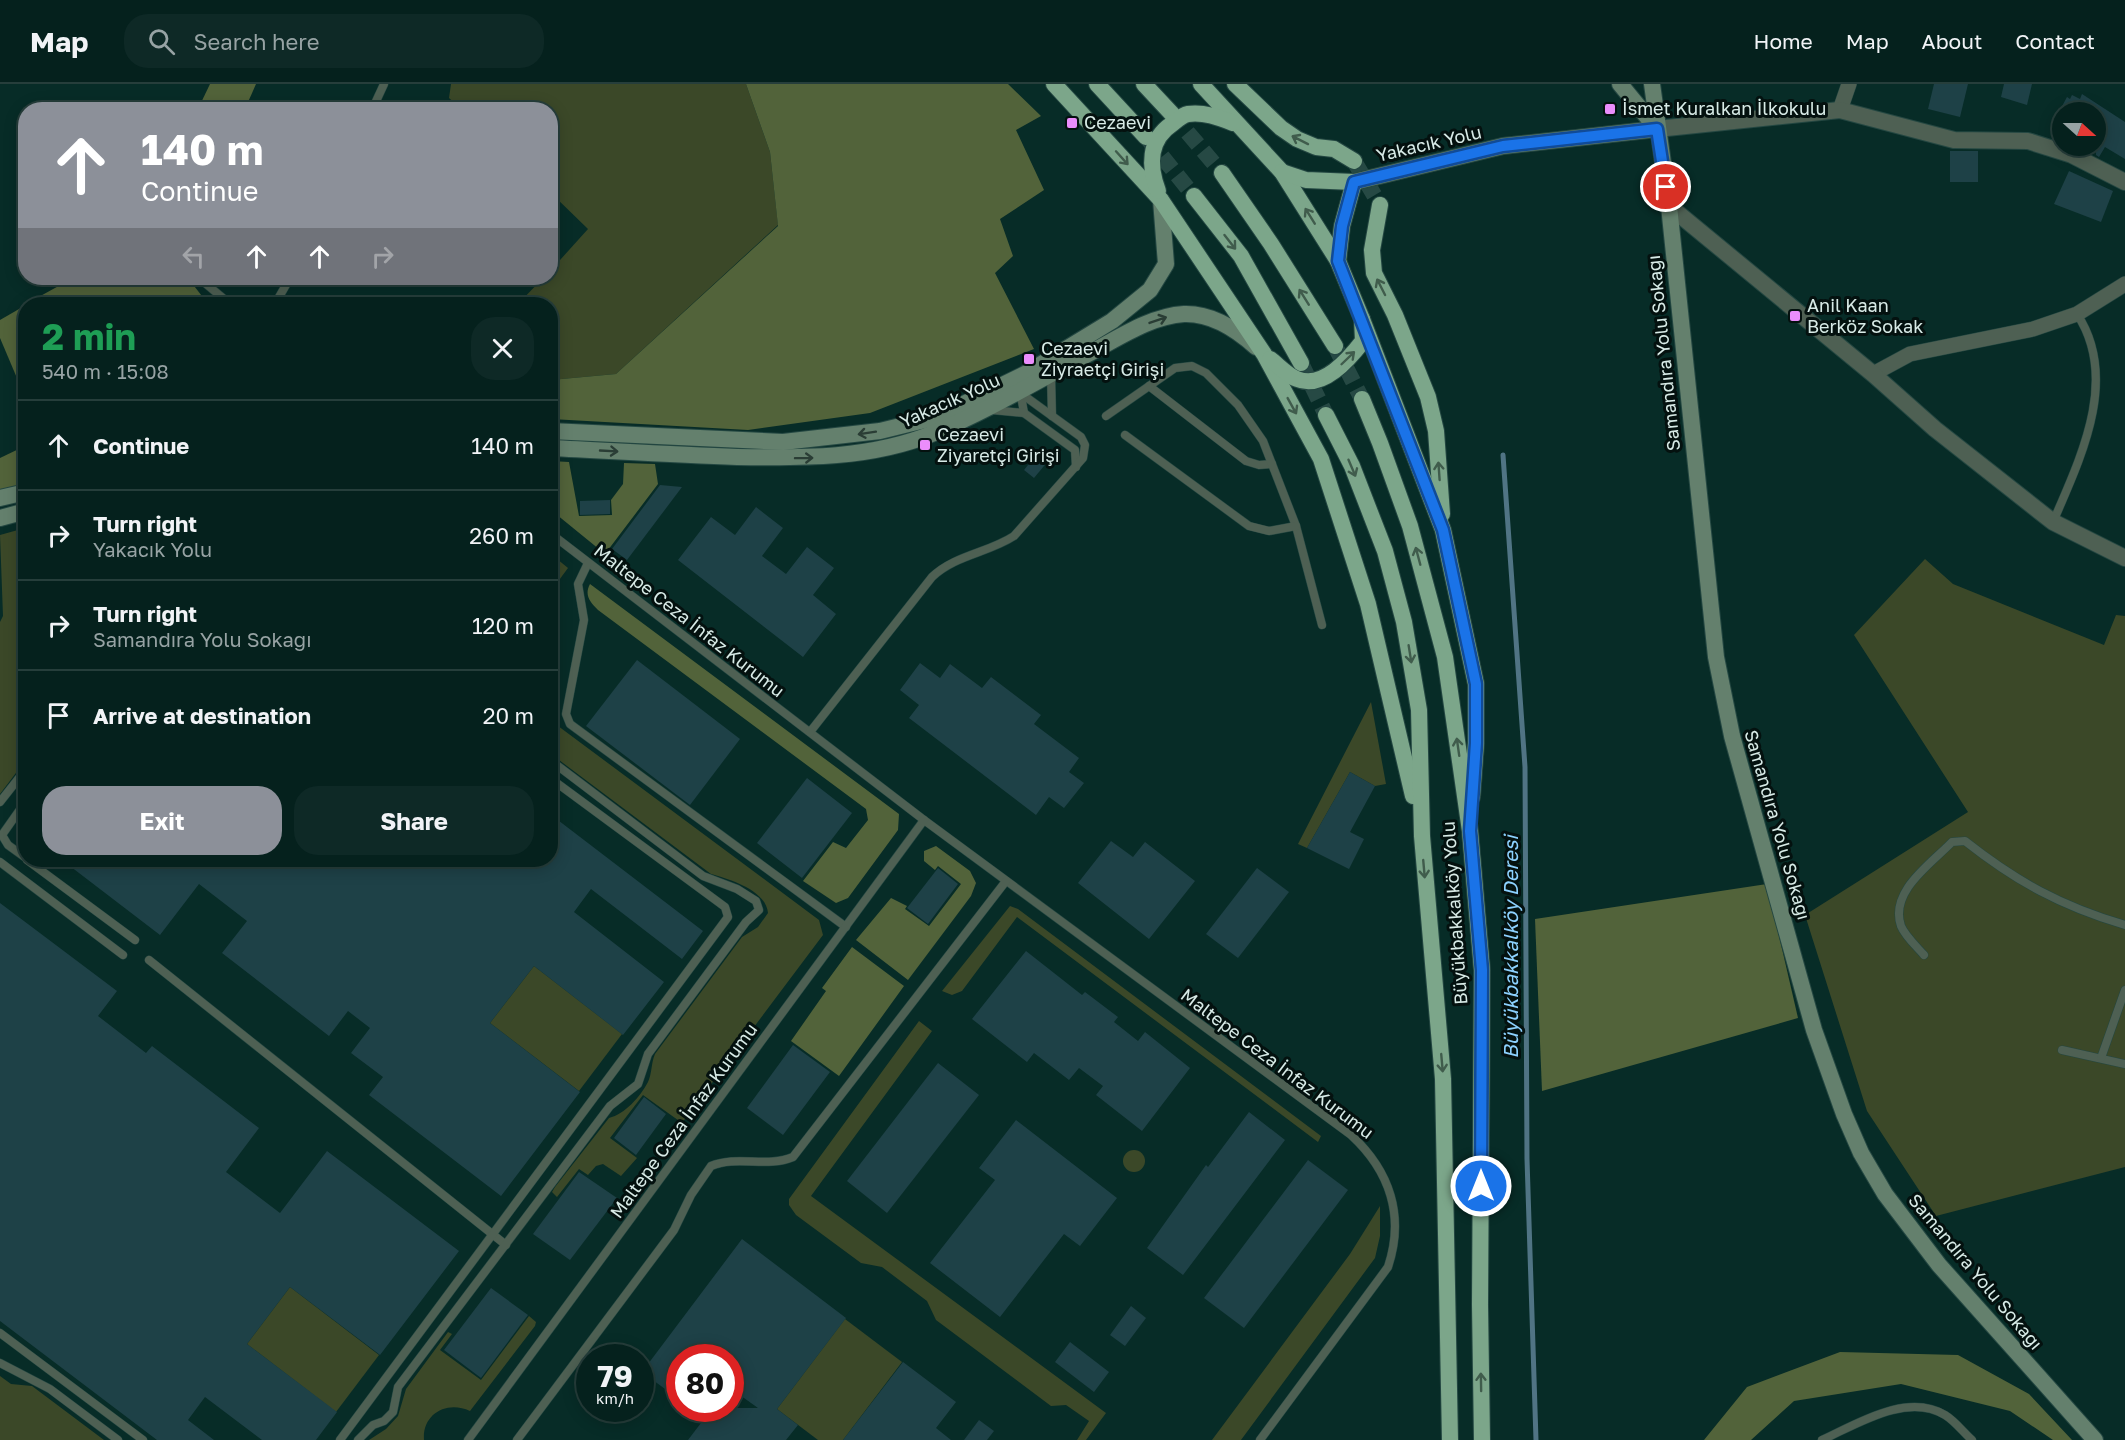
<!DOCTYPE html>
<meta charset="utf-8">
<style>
body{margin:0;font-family:"Golos Text",sans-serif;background:#0e2926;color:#f1f3f6;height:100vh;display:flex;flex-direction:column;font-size:22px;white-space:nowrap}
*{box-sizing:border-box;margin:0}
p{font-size:20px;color:#97a3a4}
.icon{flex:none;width:33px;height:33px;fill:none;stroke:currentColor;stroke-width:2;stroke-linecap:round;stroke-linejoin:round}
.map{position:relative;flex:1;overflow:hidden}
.panel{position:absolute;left:18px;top:213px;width:540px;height:570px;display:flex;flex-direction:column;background:#05211d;border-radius:24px;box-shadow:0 3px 15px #0003,0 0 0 2px #263e3b}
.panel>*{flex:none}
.banner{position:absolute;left:18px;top:18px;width:540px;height:183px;border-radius:24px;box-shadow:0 3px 15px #0003,0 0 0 2px #263e3b;background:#8c9099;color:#fff;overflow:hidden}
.needle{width:39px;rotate:111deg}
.controls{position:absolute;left:2052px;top:18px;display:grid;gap:12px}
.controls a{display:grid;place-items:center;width:54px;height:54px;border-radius:50%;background:#05211d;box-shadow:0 3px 15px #0003,0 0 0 2px #263e3b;font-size:30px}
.speed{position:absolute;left:576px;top:1260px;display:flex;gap:12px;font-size:30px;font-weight:700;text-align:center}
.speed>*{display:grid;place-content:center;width:78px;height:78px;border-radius:50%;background:#05211d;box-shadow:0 3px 15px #0003,0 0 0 2px #263e3b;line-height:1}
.speed small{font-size:15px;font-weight:400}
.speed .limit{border:9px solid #d22;background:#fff;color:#111}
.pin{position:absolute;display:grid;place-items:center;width:51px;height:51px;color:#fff;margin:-26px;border:3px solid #fff;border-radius:50%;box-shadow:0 2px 6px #0007}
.me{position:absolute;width:66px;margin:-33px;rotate:0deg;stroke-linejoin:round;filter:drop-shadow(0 0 4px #0008)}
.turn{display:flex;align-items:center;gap:21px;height:126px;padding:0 24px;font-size:27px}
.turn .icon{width:78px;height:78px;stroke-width:2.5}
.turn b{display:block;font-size:42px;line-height:51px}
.lanes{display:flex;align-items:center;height:57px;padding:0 24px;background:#0003;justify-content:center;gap:30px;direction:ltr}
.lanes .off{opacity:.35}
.round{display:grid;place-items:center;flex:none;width:63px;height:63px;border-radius:24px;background:#0e2926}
.head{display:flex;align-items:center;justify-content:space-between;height:102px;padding:0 24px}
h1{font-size:36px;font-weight:700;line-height:45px;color:#1e9e55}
.button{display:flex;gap:12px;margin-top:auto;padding:12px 24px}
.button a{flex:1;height:69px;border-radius:24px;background:#8c9099;color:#fff;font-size:24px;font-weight:700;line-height:69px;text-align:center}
.button a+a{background:#0e2926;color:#f1f3f6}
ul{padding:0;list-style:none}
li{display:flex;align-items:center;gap:18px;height:90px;padding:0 24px;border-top:2px solid #263e3b}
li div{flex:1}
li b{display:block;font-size:22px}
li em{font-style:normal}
header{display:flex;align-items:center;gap:36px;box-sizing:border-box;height:84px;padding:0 30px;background:#05211d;border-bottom:2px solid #263e3b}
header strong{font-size:28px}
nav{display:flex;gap:33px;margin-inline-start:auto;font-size:21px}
.search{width:420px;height:54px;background:#0e2926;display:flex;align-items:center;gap:15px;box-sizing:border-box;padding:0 21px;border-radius:24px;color:#97a3a4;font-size:22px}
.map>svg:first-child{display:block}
</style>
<header>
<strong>Map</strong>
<div class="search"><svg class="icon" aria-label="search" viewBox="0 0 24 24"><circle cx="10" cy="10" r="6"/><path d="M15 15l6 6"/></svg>Search here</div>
<nav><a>Home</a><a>Map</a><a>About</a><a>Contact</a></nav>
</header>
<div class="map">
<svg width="2125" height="1356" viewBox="0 0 2125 1356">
<rect width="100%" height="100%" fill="#072c27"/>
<g fill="#3b4828">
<path d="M451,0H746L770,68L778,141L616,290L551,296L550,220H518L543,194H550L551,186L588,145L551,109L550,26L461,25L449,14Z"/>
<path d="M25,444V677L0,710V538L3,532L0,451Z"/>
<path d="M551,470L568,484L551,507H550Z"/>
<path d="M1925,475L1953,500L2104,561L2116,531L2125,532V1083L1936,1132L1867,1027L1805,831L1968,728L1854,551Z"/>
<path d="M1371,618L1386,700L1375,702L1350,688L1307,764L1298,760Z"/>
<path d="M550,636L819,836L823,851L682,1039L643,1011L610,1054L637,1074L621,1092L603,1080L596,1082L588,1091L579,1085L557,1113L552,1108L555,1103L609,1034C625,1030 640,1013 648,998C652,990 651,979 655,970L742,853L758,843L768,829C766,806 729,795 711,790L551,670Z"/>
<path d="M1010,822L1018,825L1321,1052L1318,1058L1017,833L962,907L952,911L942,907Z"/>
<path d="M534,882L622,950L579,1007L490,939Z"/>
<path d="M919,937L932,947L811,1112L1106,1329L1086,1356H1077L1089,1337L1066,1321L1051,1322L936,1236L927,1217L882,1183L861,1179L796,1131L789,1121V1115Z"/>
<circle cx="1134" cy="1077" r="11"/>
<path d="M1380,1122V1152L1375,1174L1241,1356H1212L1350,1170Z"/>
<path d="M290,1203L379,1271L336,1328L247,1260Z"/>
<path d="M529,1232L536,1238L535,1242L470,1327C447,1316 422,1330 424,1356H369L386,1345L398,1332L406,1305L448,1248L452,1250L440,1266L481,1296Z"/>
<path d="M845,1235L902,1278L843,1356H818L777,1325Z"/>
<path d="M0,1292L11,1300L32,1302L104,1356H0Z"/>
</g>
<g fill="#52633a">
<path d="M210,0H256L245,25H198Z"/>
<path d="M746,0H1008L1041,32L1016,46L1044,106L1000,135L1013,172L995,189L1034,265L870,329L748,346L551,335V296L616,290L778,142L770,68Z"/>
<path d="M73,194H188L208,220H26Z"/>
<path d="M26,221V313H25L0,254V236Z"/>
<path d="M25,362V402L0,409V374Z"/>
<path d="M551,377L569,378L579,432L612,431L611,416L623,400L624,379L655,380L658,400L605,470L551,426Z"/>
<path d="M590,500L899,730L898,746L848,814L836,819L803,797L833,758L846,764L868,736L866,725L598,526C590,518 584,511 590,500Z"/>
<path d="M936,762L970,787L976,799L971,812L908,896L856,856L891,814L907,822L905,825L929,842L961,800L938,782L935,786L924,777V767Z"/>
<path d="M1767,800L1798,934L1542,1007L1535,835Z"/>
<path d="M852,863L904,902L839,992L791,957L826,907L822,904Z"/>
<path d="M1840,1268L1958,1271L2029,1310L2072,1356H2053L2010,1327L1901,1300L1794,1317L1751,1356H1704L1747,1303Z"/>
</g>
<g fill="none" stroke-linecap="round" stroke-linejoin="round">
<path stroke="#507484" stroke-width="5" d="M1503,371L1525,683L1527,1075L1536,1356"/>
</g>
<g fill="#1e4147">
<path d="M1934,0H1968L1960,33L1928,25Z"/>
<path d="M2004,0H2032L2027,21L2001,13Z"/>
<path d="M2082,10L2125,38V75L2105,63L2099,73L2096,71V28H2059L2067,13L2070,15L2072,11L2080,15Z"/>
<rect x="1950" y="67" width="28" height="31"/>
<path d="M2069,87L2113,107L2101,138L2054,120Z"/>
<path d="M1043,362L1054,370L1034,394L1024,386Z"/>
<path d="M660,401L682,403L627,476L612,465Z"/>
<path d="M610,416V430L580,431V417Z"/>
<path d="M756,423L783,444L762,472L786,490L807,463L834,484L813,511L836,530L803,573L678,476L711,433L735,451Z"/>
<path d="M637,576L740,655L690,721L586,642Z"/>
<path d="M920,579L940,594L950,580L982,604L991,593L1041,631L1034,640L1079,674L1069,688L1084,699L1064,724L1049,713L1036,731L909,634L919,621L900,606Z"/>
<path d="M1350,688L1375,702L1350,748L1364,755L1349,785L1307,764Z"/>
<path d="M807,694L852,729L802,794L757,759Z"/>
<path d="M550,730L703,847L682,875L591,805L574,828L664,898L623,951L534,882L490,939L580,1008L501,1112L369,1011L383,993L351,969L370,944L348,927L329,952L222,869L247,837L199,800L160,851L62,776H193L200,782L205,776H550Z"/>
<path d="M1111,757L1133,773L1145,758L1195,797L1149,855L1078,799Z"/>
<path d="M938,784L958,800L928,840L907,824Z"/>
<path d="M1257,784L1289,808L1238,874L1206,850Z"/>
<path d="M0,819L117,907L98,932L146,969L152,962L259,1044L226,1088L280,1129L327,1067L459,1167L380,1271L290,1203L247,1260L337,1328L316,1356H262L205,1313L188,1336L214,1356H157L0,1237Z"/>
<path d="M1026,867L1082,911L1085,908L1118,933L1114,938L1138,957L1145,948L1190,984L1142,1047L1096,1011L1103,1002L1079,984L1069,996L1034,969L1027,978L972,935Z"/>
<path d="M793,961L830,988L783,1051L747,1024Z"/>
<path d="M938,979L979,1011L887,1129L847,1097Z"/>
<path d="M644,1013L666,1030L636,1071L614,1054Z"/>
<path d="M1249,1028L1285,1056L1183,1191L1147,1164L1206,1081L1208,1083Z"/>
<path d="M1016,1036L1117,1114L1080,1162L1064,1150L1000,1233L930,1179L995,1096L979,1084Z"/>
<path d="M1308,1076L1348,1106L1244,1244L1204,1214Z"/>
<path d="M579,1088L617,1114L570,1176L533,1150Z"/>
<path d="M742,1155L846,1234L777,1325L798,1341L786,1356H688L704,1335L690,1324H758L730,1304V1274H680V1316L642,1288Z"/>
<path d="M491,1204L528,1231L481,1294L444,1266Z"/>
<path d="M1131,1222L1146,1234L1125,1262L1110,1251Z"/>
<path d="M1070,1258L1109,1288L1094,1308L1055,1278Z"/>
<path d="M903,1278L956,1318L936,1344L951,1356H843Z"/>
<path d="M979,1336L994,1347L987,1356H964Z"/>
</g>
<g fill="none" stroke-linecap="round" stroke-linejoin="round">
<g stroke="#264944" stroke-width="16" stroke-dasharray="16 8" stroke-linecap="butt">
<path d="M1172,30L1222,89"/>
<path d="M1147,54L1194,112"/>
<path d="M1354,77L1380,121"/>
<path d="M1335,262L1362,315"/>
<path d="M1301,279L1326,331"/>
</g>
<defs>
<g id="service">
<path d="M372,26L384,0"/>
<path d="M199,194L230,220"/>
<path d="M275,220L290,194"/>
<path d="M1051,291L1052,332"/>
<path d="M1149,302L1246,377L1259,381L1272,380"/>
<path d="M1020,306L1024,329L1075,366L1076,383"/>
<path d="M992,326L1024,329"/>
<path d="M1106,332L1175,284L1192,282L1206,289L1238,321L1263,357L1296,442L1322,541"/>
<path d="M1125,351L1249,442L1269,447L1296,442"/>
<path d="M2053,438C2080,375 2120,295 2077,230"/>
<path d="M550,449L924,736L1351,1051C1390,1087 1405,1132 1388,1183L1260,1356"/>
<path d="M588,479L578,500L584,536L566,630L570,640L846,843"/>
<path d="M810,648L932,493C955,471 988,469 1014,452L1083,374L1085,361L1081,353L1019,308"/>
<path d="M26,717L2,751L8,761L26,774"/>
<path d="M0,718L26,685"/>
<path d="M27,776L135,856"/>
<path d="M0,778L123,871"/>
<path d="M1924,871C1917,863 1905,852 1901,842C1889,807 1932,779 1952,758L1965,757C2017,798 2061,822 2125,841"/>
<path d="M149,876L506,1161"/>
<path d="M2062,966L2125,980"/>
<path d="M2101,974L2125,906"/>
<path d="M0,1249L143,1356"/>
<path d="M0,1279L50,1305L118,1356"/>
<path d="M340,1356L728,833L725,823L550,694"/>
<path d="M358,1356L373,1341L384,1337L393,1328L398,1303L610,1022L638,1000L648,970L746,838L759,826L756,817L737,805L703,792L550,676"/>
<path d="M468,1356L924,736"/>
<path d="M517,1356L674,1146L691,1111L711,1082C737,1071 767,1084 793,1073L1006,797"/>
<path d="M1822,1356C1857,1340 1907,1308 1945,1331C1955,1337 1963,1348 1972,1356"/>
</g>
<g id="minor">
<path d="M1840,26L1849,0"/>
<path d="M1873,290L1910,270L2033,245L2077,230L2125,200"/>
</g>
<g id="tertiary">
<path d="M1657,45L1840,26L1954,56L2028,57L2072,71L2125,98"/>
<path d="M1669,122L1873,290L1935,345L2053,438L2125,474"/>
</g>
<g id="secondary">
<path d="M1620,0L1657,45"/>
<path d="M1652,0L1669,122L1716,573L1732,652L1814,946L1844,1030L1861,1069L1885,1110L1939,1181L2095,1356"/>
<path d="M1354,98L1503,62L1657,45"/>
<path d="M550,347L783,358L880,347L937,333L1025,290L1112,237L1150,206L1166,180L1161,116"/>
<path d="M550,364C613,367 675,371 737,373C803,374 871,375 934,349C987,327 1037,297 1088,270C1117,255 1150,232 1184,230C1212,229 1236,245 1256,263"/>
<path d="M0,414L26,408"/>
<path d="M0,434L26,427"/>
</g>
<g id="trunk">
<path d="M1054,0L1161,116L1264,270L1321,375L1368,520L1413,712"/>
<path d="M1097,0L1146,53"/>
<path d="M1144,0L1172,30"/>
<path d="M1201,0L1282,88L1338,177L1362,235L1363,257C1349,275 1323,306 1297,295C1288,292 1278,281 1270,275"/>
<path d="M1235,0L1281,44L1297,55L1316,63L1334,65L1354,77"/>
<path d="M1282,88L1306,96L1354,98L1342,142L1338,177"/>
<path d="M1222,89L1271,160L1335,262"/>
<path d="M1158,107C1149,83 1148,56 1172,40C1176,37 1182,31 1188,30C1204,28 1218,33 1233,39"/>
<path d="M1194,112L1241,172L1301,279"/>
<path d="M1380,121L1372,166L1374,189L1395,231L1428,313L1436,347L1442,430"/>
<path d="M1362,235L1443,446L1476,600V659L1472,713"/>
<path d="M1362,315L1380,359L1410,442L1445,573L1470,747L1482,886L1480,1221L1482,1356"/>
<path d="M1326,331L1352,382L1385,467L1404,538L1419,626L1422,752L1443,995L1450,1356"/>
</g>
</defs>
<use href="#service" stroke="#244742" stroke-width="9"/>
<use href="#minor" stroke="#244742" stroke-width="16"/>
<use href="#tertiary" stroke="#244742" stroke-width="18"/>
<use href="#secondary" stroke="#244742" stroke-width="18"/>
<use href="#trunk" stroke="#244742" stroke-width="18"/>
<use href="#service" stroke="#4e6053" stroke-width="8"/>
<use href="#minor" stroke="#4e6053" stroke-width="15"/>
<use href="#tertiary" stroke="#4e6053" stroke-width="16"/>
<use href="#secondary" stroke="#64806d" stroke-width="16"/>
<use href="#trunk" stroke="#7ca68a" stroke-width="16"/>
</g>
<defs><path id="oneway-shaft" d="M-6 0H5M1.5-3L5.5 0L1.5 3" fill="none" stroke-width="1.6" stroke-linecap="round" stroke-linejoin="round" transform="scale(1.5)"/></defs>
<g stroke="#405c4c">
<use href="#oneway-shaft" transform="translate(1300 56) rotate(-153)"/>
<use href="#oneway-shaft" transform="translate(1122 74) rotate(48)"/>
<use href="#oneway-shaft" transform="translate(1310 132) rotate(-122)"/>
<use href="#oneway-shaft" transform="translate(1230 158) rotate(52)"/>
<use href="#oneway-shaft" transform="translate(1381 203) rotate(-117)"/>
<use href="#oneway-shaft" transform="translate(1304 213) rotate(-122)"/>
<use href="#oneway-shaft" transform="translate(1348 274) rotate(-44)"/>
<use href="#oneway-shaft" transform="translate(1292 322) rotate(61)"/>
<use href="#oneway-shaft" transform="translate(1352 384) rotate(67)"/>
<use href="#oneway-shaft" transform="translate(1439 387) rotate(-94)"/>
<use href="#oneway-shaft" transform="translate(1418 472) rotate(-105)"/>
<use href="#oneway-shaft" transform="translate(1410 570) rotate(81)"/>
<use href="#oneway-shaft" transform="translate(1458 663) rotate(-98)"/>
<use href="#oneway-shaft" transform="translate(1424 785) rotate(85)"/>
<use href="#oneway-shaft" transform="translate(1442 979) rotate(85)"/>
<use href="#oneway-shaft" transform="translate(1481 1298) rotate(-91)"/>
</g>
<g stroke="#2a3d35">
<use href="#oneway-shaft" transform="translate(1158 236) rotate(-19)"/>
<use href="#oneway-shaft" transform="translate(867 349) rotate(171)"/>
<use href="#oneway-shaft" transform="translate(609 367) rotate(3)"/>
<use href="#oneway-shaft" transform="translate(804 374) rotate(-1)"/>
</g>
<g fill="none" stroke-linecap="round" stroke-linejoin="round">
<defs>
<path id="route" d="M1481,1102L1482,886L1470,747L1476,659V600L1443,446L1338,177L1342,142L1354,98L1503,62L1657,45L1666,103"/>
</defs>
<use href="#route" stroke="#114b97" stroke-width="15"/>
<use href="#route" stroke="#1a73e8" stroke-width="10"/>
</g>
<g fill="#eb8dfc" stroke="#04110f" stroke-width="2">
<rect x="1604" y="19" width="12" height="12" rx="3"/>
<rect x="1066" y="33" width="12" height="12" rx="3"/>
<rect x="1789" y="226" width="12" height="12" rx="3"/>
<rect x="1023" y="269" width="12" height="12" rx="3"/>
<rect x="919" y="355" width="12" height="12" rx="3"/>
</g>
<g text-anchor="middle" stroke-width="6" stroke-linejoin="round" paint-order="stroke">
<g font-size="18" fill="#d8ebe7" stroke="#04110f" text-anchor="start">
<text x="1622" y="31">İsmet Kuralkan İlkokulu</text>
<text x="1084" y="45">Cezaevi</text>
<text x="1807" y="228">Anil Kaan<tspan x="1807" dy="21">Berköz Sokak</tspan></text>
<text x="1041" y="271">Cezaevi<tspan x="1041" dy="21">Ziyraetçi Girişi</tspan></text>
<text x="937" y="357">Cezaevi<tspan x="937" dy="21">Ziyaretçi Girişi</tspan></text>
</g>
<g font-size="18" fill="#d8ebe7" stroke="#04110f">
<text transform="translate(1429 60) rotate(-13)" y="6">Yakacık Yolu</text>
<text transform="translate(1664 269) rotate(-96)" y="6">Samandıra Yolu Sokağı</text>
<text transform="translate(950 317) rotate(-24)" y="6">Yakacık Yolu</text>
<text transform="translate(689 537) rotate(38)" y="6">Maltepe Ceza İnfaz Kurumu</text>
<text transform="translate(1777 741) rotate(74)" y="6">Samandıra Yolu Sokağı</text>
<text transform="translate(1455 829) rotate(-94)" y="6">Büyükbakkalköy Yolu</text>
<text transform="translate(1277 980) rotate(37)" y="6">Maltepe Ceza İnfaz Kurumu</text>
<text transform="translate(684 1037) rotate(-54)" y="6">Maltepe Ceza İnfaz Kurumu</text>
<text transform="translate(1975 1188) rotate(50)" y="6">Samandıra Yolu Sokağı</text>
</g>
<g font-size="20" font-style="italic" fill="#8cd1fe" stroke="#04110f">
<text transform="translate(1511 863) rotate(-90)" y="7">Büyükbakkalköy Deresi</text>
</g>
</g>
</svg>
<div class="controls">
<a><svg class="needle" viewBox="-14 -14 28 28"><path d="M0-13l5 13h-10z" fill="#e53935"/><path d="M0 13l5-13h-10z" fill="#97a3a4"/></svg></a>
</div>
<div class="speed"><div>79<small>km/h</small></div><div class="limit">80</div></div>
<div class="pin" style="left:1666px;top:103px;background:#d93025"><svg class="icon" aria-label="arrive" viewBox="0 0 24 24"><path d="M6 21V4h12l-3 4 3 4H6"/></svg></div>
<svg class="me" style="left:1481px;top:1102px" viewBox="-20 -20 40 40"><circle r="17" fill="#1a73e8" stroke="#fff" stroke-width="3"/><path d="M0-11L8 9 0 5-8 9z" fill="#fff"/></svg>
<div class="banner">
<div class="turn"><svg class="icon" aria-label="ahead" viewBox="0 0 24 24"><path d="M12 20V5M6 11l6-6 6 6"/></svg><div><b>140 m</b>Continue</div></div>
<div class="lanes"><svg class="icon off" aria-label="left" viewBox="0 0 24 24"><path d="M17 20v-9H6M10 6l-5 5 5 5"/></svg><svg class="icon" aria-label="ahead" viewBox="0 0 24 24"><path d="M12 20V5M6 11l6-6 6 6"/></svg><svg class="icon" aria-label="ahead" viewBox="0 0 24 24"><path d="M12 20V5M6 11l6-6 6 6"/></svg><svg class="icon off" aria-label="right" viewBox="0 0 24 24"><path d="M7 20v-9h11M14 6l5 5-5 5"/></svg></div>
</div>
<section class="panel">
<div class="head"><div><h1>2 min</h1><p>540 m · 15:08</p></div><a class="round"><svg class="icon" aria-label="close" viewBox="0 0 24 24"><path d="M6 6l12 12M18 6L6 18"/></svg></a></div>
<ul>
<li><svg class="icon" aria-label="ahead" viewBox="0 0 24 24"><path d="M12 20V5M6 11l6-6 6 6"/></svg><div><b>Continue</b></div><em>140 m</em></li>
<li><svg class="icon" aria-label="right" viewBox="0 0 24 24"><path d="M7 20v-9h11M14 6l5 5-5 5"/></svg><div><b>Turn right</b><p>Yakacık Yolu</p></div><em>260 m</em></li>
<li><svg class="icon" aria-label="right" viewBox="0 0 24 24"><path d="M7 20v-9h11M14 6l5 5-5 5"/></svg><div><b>Turn right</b><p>Samandıra Yolu Sokağı</p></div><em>120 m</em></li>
<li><svg class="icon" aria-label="arrive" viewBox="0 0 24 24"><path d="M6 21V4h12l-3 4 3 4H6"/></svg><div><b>Arrive at destination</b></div><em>20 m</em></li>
</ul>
<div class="button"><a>Exit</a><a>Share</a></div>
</section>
</div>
